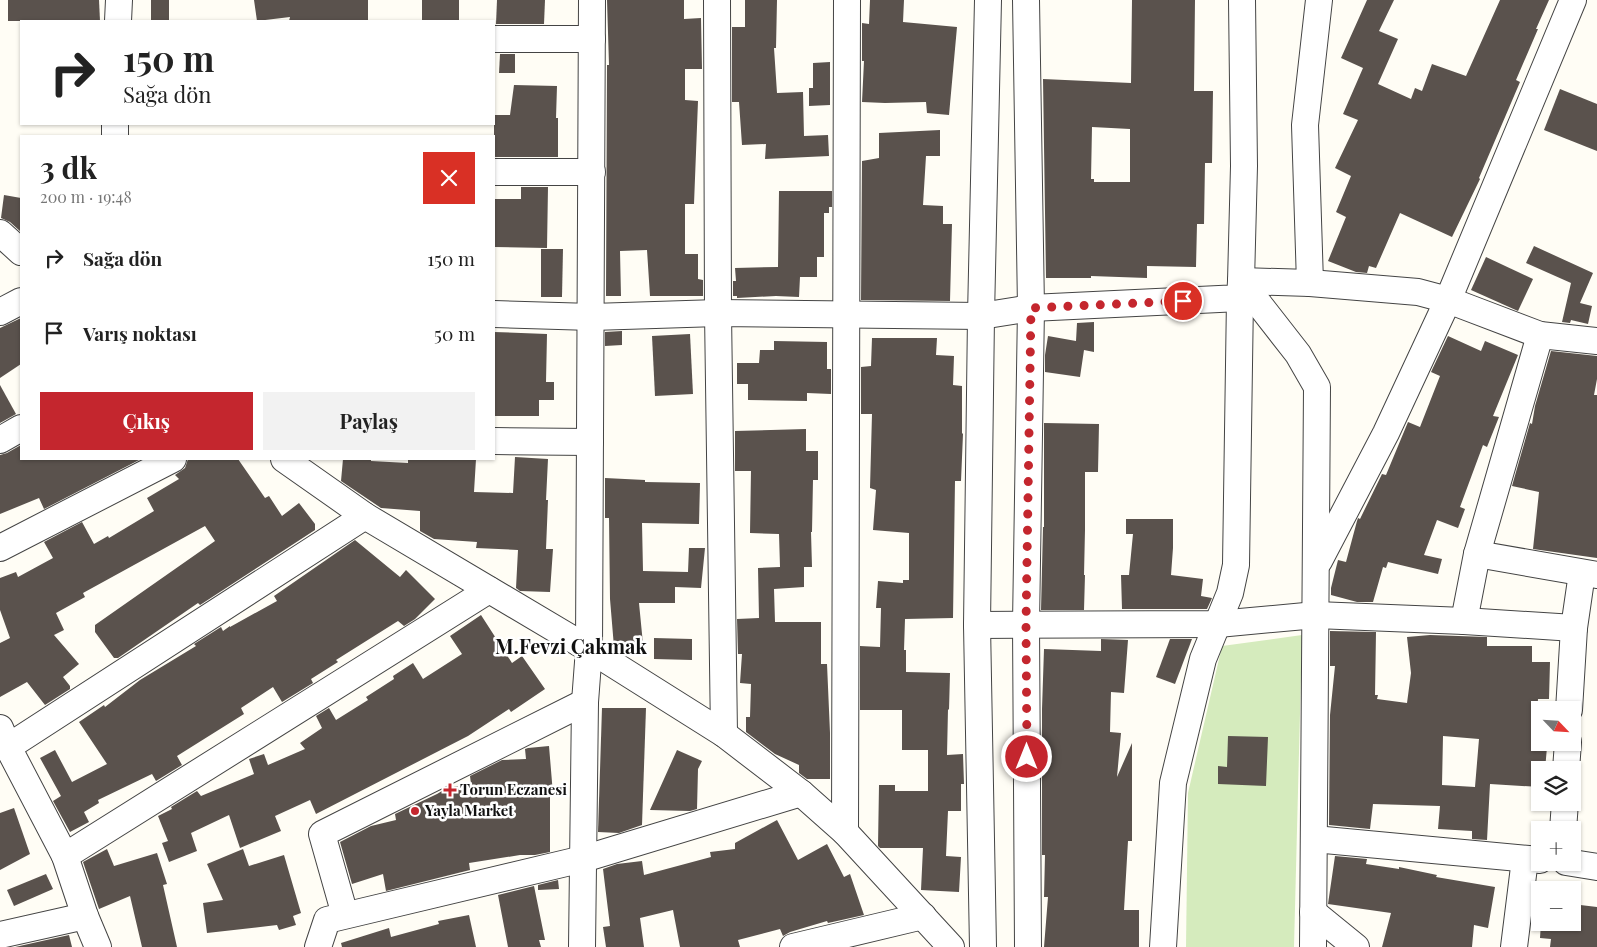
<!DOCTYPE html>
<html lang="tr">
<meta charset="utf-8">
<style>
body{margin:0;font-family:"Playfair Display",serif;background:#f2f2f2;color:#222;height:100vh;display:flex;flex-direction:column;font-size:19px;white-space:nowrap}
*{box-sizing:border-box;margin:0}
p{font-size:16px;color:#767676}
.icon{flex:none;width:28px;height:28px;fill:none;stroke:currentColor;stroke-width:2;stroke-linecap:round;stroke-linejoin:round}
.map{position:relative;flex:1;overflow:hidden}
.sheet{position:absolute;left:20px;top:135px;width:475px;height:325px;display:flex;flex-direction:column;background:#fff;border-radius:0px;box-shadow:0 1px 4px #0004}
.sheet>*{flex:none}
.banner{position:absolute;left:20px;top:20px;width:475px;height:105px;border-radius:0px;box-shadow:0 1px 4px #0004;background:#fff;color:#222;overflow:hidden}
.needle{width:32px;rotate:115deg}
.tools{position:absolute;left:1531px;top:701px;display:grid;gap:10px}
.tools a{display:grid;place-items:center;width:50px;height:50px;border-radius:0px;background:#fff;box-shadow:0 1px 4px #0004;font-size:25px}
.pin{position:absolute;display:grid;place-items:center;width:42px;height:42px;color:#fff;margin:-21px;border:2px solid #fff;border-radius:50%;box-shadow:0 1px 5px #0007}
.me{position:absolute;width:55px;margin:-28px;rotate:0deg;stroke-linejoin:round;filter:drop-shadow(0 0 4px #0008)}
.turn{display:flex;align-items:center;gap:18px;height:105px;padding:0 20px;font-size:22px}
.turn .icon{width:65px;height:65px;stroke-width:2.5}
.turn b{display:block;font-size:35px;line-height:42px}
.round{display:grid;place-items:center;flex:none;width:52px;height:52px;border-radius:0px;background:#f2f2f2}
.overview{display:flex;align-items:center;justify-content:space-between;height:85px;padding:0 20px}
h1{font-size:30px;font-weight:700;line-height:38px}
.action{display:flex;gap:10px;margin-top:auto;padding:10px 20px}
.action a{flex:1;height:58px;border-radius:0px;background:#c4262e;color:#fff;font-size:20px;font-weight:700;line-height:58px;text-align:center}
.action a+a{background:#f2f2f2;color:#222}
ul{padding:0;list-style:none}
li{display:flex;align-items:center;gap:15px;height:75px;padding:0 20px}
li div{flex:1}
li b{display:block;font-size:19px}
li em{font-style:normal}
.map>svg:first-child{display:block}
</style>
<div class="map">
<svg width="1597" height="947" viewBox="0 0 1597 947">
<rect width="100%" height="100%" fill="#fffdf5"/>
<path fill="#d5ebbd" d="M1302,635L1294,947H1186L1188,793L1222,646Z"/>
<g fill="#5a524d" fill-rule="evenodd">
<path d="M8,0H99L100,21H8Z"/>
<rect x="151" y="0" width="18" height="21"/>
<path d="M254,0H368V21H289L290,17L257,21Z"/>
<rect x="422" y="0" width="37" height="21"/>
<path d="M497,0H545L544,24H496Z"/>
<path d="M607,0H684V19L701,18L702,69H685V100L698,101L694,204H685V254H698V279L703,280V296H650L647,250L620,251L621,296H606L607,65H609Z"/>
<path d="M745,0H777L776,48H774L777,93L803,92L804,136L828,135L829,156L765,159L766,144L742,145L739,102H732V27H745Z"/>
<path d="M870,0H904L903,22L957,27L949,115L927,113L926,102L885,103L862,102L864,61H862V23L869,24Z"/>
<path d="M1132,0H1195L1194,91H1213L1212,163H1205L1204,224H1197L1196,267L1147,266V278L1091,276V278H1046L1043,79L1131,83ZM1092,127L1130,129V182H1094V179H1091Z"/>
<path d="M1367,0H1394L1379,31L1398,39L1378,84L1411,99L1415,88L1422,91L1432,64L1466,76L1500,0H1549L1536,29H1538L1516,80L1520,82L1479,178L1480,179L1452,237L1400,213L1376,268L1369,266L1367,273L1356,272L1328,261L1346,217L1336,212L1351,176L1335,168L1358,120L1343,114L1363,68L1341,58Z"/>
<path d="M500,54H515V73H499Z"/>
<path d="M830,62V105L809,106V88H813V63Z"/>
<path d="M514,85L557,86L556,118H558V157H494V115H510Z"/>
<path d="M1560,89L1597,104V151L1544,130Z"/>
<path d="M940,130V156H926L923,205L943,206V224H952L950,301L861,300L862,161L879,158V133Z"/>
<path d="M521,187H548L547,248L494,247V199H521Z"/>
<path d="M779,191H832V207H829V213H824V257H817V277H800L799,297L776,296L737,298V296H733V281H736L735,268L778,267Z"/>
<path d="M4,195L21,198V232L10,222L1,218Z"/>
<path d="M1534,246L1593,273L1580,303L1592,306L1588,324L1571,320L1570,323L1562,322L1571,283L1526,263Z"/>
<path d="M541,249H563L562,297H541Z"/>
<path d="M1486,257L1533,279L1518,311L1471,290Z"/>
<path d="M21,318V364L0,378V328Z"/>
<path d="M1094,322V352L1084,350L1080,377L1045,372V355L1048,336L1076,341L1077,323Z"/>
<path d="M622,331V345L605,346V332Z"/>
<path d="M494,332L547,334L546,382H554V400H539V416H494Z"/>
<path d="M690,334L693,394L655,396L652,336Z"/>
<path d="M1448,336L1481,351L1485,341L1518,355L1493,416L1499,417L1487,447L1483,445L1460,507L1465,509L1458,528L1437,520L1424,555L1442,559L1438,574L1388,562L1386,568L1383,567L1373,602H1357L1331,595V588L1338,560L1346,562L1357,521L1358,518L1360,519L1382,474L1386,475L1408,422L1420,427L1440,376L1431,372Z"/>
<path d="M872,338H937L936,355L954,356L953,385L962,386V433L963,434L961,481H955L953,618L905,619L904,650H906V672L950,673L949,710L948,709L947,755L963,754L964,784H961V811H948L946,856L961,857L959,892L921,890L923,848H880L878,846L879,785H895V791H928V750H902V710H860V646L880,647L881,608H876L878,581L903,583V580H909V533L873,530L876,490L870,488L872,414H861V367L871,366Z"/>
<path d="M774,341L827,342V369H831V394L807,393V401L748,400V384H737V363H759L760,350H774Z"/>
<path d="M1551,351L1597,356V379L1594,395H1597V558L1533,549L1539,492L1512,486L1530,423L1532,424L1535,406Z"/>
<path d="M0,385L16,414L0,423Z"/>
<path d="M1044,423L1099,424L1098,472H1085V530L1084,575H1085L1084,610H1041L1043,527H1044Z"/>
<path d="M806,429V451H818V480H813L812,532H811L812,567H804V587L774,589L775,622H821V664H827L830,733V779H807L799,773V765L775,754L746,732V717H750L751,684L740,683L742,654H738L737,619L759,618L758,568L780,567L779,534L750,533L751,471H735V431Z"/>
<path d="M21,445V459H141L44,509L39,498L0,514V455L7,453Z"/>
<path d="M515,457L548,459L546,500H548L546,549H553L550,592L520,591L516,588L518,550L476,548L477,542L434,539L420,531V511L381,508L341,481L343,459H371V461L408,463V459H476L474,492L513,493Z"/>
<path d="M188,459H238L265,498L269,496L282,516L299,503L315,524V530L200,605L198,603L118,658H114L95,632V625L215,541L205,526L83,593L85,597L56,613L64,630L54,635L79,664L63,677L70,686V689L45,705L27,682L0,697V643L10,638L0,610V578L16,572L18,577L53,558L44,542L82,522L94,544L108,536L109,538L154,511L147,498L179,479L175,475L185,468Z"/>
<path d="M605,478L645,480V482L700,483L699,524L642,523L643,571L688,572L689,548H705L701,588L675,587V603H639L643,644L614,647L610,599L609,518H605Z"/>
<path d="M1126,519H1173V548L1171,575L1203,579L1201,596L1212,598L1207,609H1122L1121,575H1129L1133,534H1126Z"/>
<path d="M355,540L400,577L406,570L435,599L415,619L404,626L398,621L336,660L338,662L311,679L313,683L282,702L273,687L241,708L244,714L177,756L182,765L156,781L152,774L98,800L99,803L84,812L89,822L70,832L53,801L61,796L40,758L55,750L72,782L107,764L79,722L104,705L105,707L140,680L196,646L194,644L221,627L223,631L230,626V627L277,601L274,596Z"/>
<path d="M481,615L512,663L522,656L545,689L511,712L509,709L468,736L316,814L310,800L275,816L281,831L240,848L229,815L191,833L197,851L169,862L162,843L168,841L158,816L172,809L171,807L197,791L201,796L254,774L249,759L264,754L268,765L305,749L300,743L322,728L316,716L329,708L336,720L368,700L366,697L394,679L393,676L413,663L423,679L462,654L450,636Z"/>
<path d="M1330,631L1376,632L1375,695H1378L1377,699L1407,703L1411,673L1407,637L1430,635L1487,637V646H1532V662H1550L1549,699H1538L1535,745L1547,747L1545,770H1540V787L1490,784L1487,840L1472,839V831L1438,829L1440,806L1373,804L1370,829L1329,825L1330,715L1335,666H1330ZM1443,736L1479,739L1475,787L1442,785Z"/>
<path d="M654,638L692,639V660L654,659Z"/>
<path d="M1101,639L1128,640L1124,693L1111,692L1110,732L1121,733L1117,777L1132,743V841H1128L1124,910H1139V947H1044L1048,897H1044L1045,855H1042V709L1044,649L1101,651Z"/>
<path d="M1170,639H1192L1175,684L1156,677Z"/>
<path d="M602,708H646L642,825L619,833L598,832Z"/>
<path d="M1228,736L1268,737L1266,786L1218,784V766L1227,767Z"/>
<path d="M549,746L553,794H550V852L535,855H520L469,863L470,870L386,891L383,874L352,884L340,842L371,826L396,820L395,814L437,794L447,788L471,784L470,776L502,760L526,759L525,749L528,748Z"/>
<path d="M677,750L702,761L698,769L697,809L690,811L650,810Z"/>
<path d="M14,808L30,854L0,870V813Z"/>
<path d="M777,820L798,860L827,844L844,877L850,874L864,915L828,923L827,921L790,932L783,936L780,929L738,940L740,947H680L673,910L640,918L644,947H606L603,927L610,926L603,869L617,864L642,861L644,875L711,857L710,852L735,849V843Z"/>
<path d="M107,849L114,866L157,853L167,884L163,885L177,947H142L130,896L99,909L83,862Z"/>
<path d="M243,849L249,866L284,855L301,913L293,916L296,925L279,930L277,925L207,933L203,903L223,900L207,864Z"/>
<path d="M1335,856L1367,859L1366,864L1399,869V867L1437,875L1436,877L1495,887L1488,928L1474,925L1472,947H1382L1391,913L1328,904Z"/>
<path d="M46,874L53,889L14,906L7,890Z"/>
<path d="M558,880L559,889L538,890V885Z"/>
<path d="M534,886L545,940H539L541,947H508L498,895Z"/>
<path d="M1572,904L1597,907V947H1550L1551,939L1540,938L1541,922H1572Z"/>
<path d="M469,915L476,947H342L341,943L389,928L391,937L439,924L438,921Z"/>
<path d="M69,935L72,947H15Z"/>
</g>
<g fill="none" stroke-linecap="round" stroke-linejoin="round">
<defs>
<g id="minor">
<path d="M717,0L718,313L724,734"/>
<path d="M1026,0L1031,308L1026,624L1028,947"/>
<path d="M1242,0L1244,166L1241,281L1298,354L1317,387L1313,947"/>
<path d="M118,21L119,0"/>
<path d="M494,39H592"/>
<path d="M115,136V124"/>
<path d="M494,172H592"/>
<path d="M0,233L21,252"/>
<path d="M1310,283L1305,125L1319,0"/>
<path d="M0,312L21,301"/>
<path d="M494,314L592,317L718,313L981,316L1031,308L1240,298L1241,281L1310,283L1418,292L1448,300L1540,335L1597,341"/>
<path d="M0,440L21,428"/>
<path d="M494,441L590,442"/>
<path d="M284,459L365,516L589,649L724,734L801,793L845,832L951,947"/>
<path d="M0,548L173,459"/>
<path d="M1477,554L1597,575"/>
<path d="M1319,561L1386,433L1448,300L1573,0"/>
<path d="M1464,621L1477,554L1540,335"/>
<path d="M977,625L1218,624L1316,615L1464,621L1574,628"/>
<path d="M1569,710L1574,628L1582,573"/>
<path d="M0,728L8,747L65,856L85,916L98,947"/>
<path d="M8,747L365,516"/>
<path d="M1566,770L1568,742"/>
<path d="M1563,830L1565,802"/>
<path d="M845,832L847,0"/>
<path d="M1314,839L1540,860"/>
<path d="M65,856L489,590"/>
<path d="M1566,862L1597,867"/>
<path d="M1313,912L1356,947"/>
<path d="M345,915L322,834L585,702"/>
<path d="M0,935L85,916"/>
<path d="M318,947L327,920L583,859L801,793"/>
<path d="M582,947L585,702L589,649L592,0"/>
<path d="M793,947L923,916"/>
<path d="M983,947L977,625L981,316L988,0"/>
<path d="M1163,947L1173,783L1203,659L1230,593L1236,565L1240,298"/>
<path d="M1514,947L1525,859"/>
</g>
</defs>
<use href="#minor" stroke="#444" stroke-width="28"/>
<use href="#minor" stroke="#fff" stroke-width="26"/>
</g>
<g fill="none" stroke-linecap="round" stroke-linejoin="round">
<path stroke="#c4262e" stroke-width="9" stroke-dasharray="0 16.2" d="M1027,757L1026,624L1031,308L1183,301"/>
</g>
<g fill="#c4262e" stroke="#fff" stroke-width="2">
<path d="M447.5 782.5h5v5h5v5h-5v5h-5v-5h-5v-5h5z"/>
<circle cx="415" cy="811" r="5"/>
</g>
<g text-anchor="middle" stroke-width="5" stroke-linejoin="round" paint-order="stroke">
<g font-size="15" font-weight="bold" fill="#111" stroke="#fff" text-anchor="start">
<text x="460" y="795">Torun Eczanesi</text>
<text x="425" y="816">Yayla Market</text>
</g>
<g font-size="20" font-weight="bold" fill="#111" stroke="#fff">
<text x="571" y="654">M.Fevzi Çakmak</text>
</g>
</g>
</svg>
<div class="tools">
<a><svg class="needle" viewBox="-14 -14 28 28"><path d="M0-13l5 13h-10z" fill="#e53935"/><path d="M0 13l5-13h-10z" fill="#767676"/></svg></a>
<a><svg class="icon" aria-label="layers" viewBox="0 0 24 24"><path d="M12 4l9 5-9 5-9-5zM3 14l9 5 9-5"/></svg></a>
<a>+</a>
<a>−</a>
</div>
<div class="pin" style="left:1183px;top:301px;background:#d93025"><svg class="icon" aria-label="arrive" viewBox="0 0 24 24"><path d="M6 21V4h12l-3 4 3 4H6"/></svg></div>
<svg class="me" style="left:1027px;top:757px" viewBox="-20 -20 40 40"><circle r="17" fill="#c4262e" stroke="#fff" stroke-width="3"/><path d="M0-11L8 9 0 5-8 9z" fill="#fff"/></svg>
<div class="banner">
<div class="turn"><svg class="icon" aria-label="right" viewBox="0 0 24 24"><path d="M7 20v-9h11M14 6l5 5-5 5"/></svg><div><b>150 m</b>Sağa dön</div></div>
</div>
<section class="sheet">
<div class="overview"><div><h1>3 dk</h1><p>200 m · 19:48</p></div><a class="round" style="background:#d93025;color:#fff"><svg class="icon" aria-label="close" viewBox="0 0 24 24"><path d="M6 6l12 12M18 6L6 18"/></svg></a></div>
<ul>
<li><svg class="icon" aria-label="right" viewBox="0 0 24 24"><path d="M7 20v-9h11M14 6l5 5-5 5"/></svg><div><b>Sağa dön</b></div><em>150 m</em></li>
<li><svg class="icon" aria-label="arrive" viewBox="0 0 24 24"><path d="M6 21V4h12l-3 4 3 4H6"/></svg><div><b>Varış noktası</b></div><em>50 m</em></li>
</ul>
<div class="action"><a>Çıkış</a><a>Paylaş</a></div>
</section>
</div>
